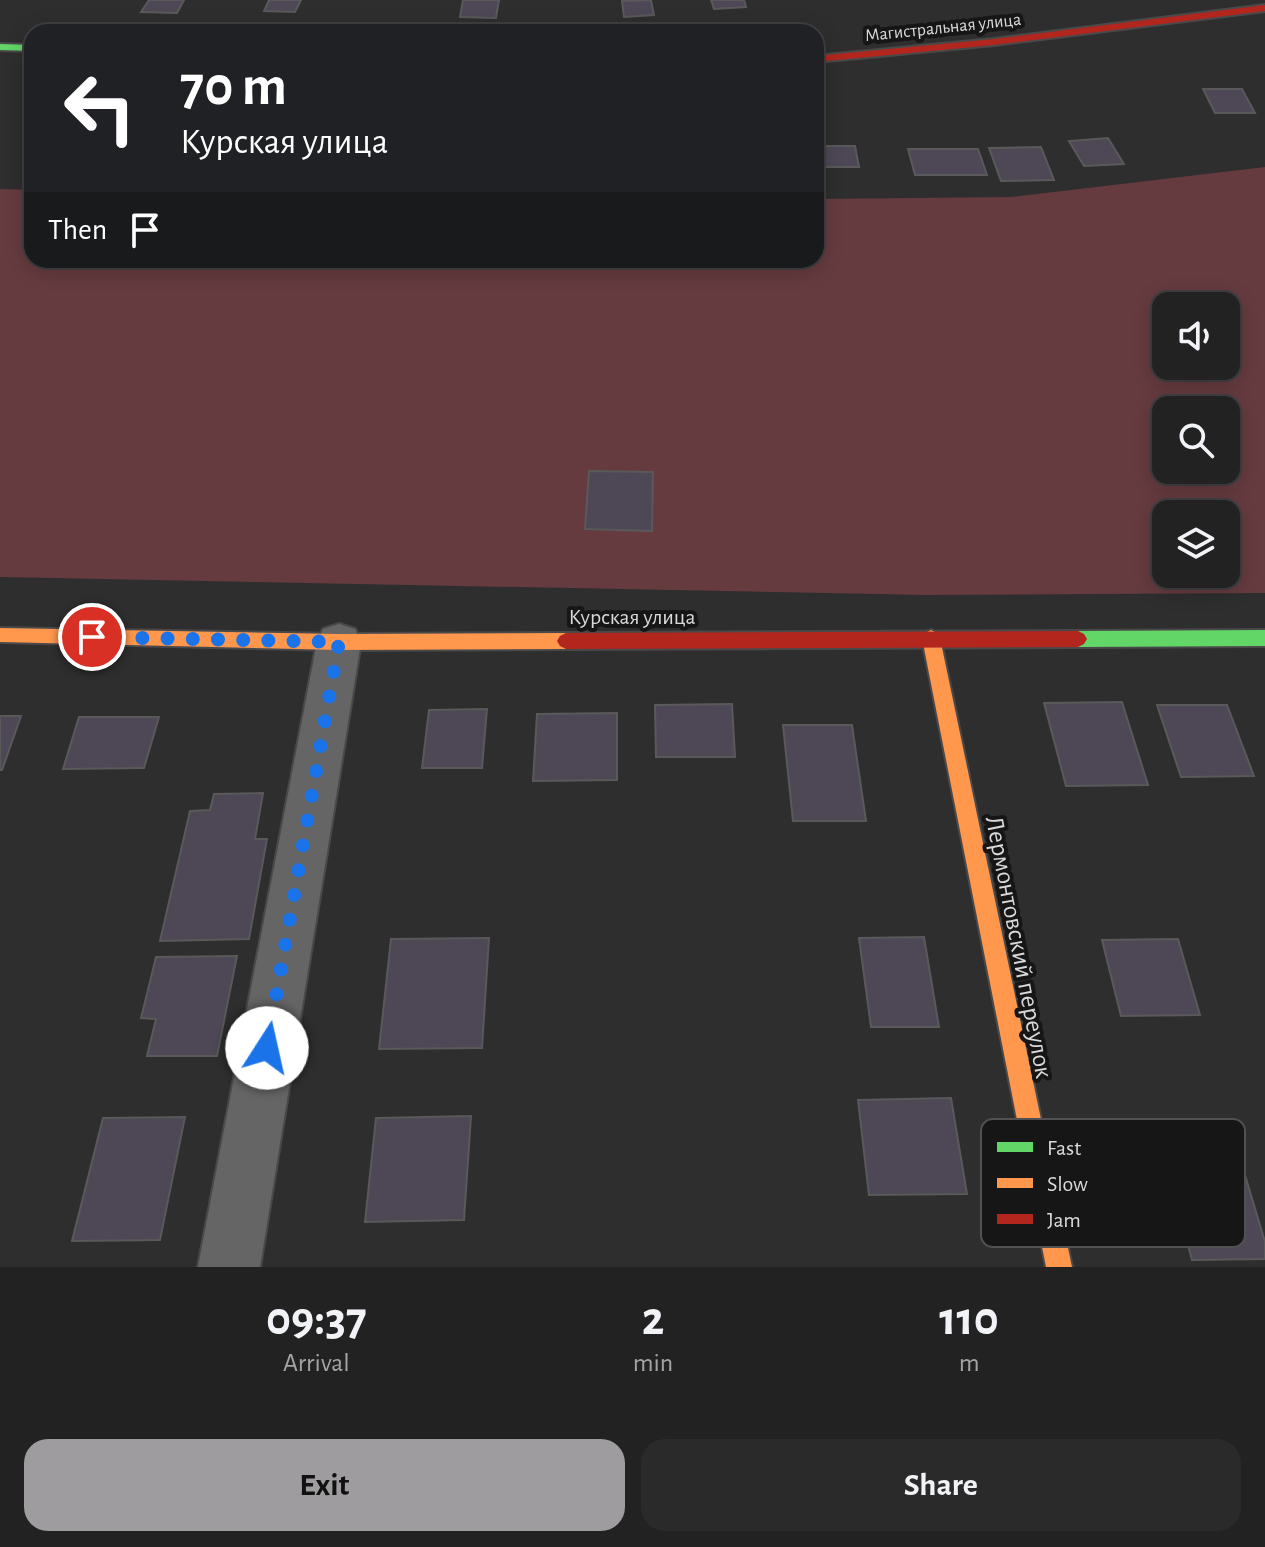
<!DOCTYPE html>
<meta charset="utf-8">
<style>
body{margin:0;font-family:"Alegreya Sans",sans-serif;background:#2b2a2b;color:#f1f3f6;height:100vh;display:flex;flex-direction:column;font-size:30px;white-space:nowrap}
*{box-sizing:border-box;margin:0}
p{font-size:26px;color:#a3a4a6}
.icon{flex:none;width:44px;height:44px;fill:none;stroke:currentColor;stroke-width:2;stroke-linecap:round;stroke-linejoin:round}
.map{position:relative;height:1267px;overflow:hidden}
.sheet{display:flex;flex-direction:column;background:#232223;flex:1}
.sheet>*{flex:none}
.hud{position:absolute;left:24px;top:24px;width:800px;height:244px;border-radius:24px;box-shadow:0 4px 20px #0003,0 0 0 2px #403f41;background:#202124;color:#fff;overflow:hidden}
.fabs{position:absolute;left:1152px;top:292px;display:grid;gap:16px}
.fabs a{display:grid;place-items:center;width:88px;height:88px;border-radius:16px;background:#232223;box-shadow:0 4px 20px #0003,0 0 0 2px #403f41;font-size:40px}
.pin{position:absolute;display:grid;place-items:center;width:68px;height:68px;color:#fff;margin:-34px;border:4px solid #fff;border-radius:50%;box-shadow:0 2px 8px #0007}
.me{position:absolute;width:88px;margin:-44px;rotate:10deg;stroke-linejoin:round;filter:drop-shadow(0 0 6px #0008)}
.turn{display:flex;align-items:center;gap:28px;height:168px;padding:0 24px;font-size:36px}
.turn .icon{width:104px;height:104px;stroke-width:2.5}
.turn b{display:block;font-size:56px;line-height:68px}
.then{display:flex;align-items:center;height:76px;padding:0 24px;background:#0003;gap:16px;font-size:30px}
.eta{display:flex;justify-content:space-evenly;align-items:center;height:136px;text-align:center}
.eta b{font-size:48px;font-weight:600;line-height:56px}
.button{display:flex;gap:16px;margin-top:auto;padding:16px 24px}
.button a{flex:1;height:92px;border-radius:24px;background:#9e9c9e;color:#111;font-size:32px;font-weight:600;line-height:92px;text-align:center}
.button a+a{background:#2b2a2b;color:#f1f3f6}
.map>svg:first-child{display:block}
</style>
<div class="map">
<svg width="1265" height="1267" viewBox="0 0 1265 1267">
<rect width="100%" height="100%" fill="#2f2e2f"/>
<path fill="#653b3f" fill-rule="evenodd" d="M1265,167V593L926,595L0,577V189L32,190V260H816V199L1011,197ZM1166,306H1226V366H1166ZM1166,410H1226V470H1166ZM1166,514H1226V574H1166Z"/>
<g fill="#4e4856" stroke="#5a595a" stroke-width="2">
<path d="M149,0H184L177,13L141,12Z"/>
<path d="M269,0H301L295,12L264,11Z"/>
<path d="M463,0H499L496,18L460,17Z"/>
<path d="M651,0L654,15L624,17L622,1Z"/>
<path d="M711,0H744L746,7L714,9Z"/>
<path d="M1203,89H1242L1255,113H1215Z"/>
<path d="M1108,138L1124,164L1084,166L1069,141Z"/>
<path d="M822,146H855L859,167H825Z"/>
<path d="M1041,147L1054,180L1001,181L989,148Z"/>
<path d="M908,149H978L987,175H915Z"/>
<path d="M589,471L653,472L652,531L585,529Z"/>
<path d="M1122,702L1148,785L1066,786L1044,703Z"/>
<path d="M732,704L735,757H656L655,705Z"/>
<path d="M1157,705H1227L1254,776L1181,777Z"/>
<path d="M487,709L482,768H422L429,710Z"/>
<path d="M617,713V780L533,781L537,714Z"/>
<path d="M0,716H21L2,770H0Z"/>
<path d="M79,717H159L144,768L63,769Z"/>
<path d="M783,725H852L866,821H793Z"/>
<path d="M263,793L255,839H267L249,939L160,941L190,811L210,810L214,794Z"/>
<path d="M924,937L939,1027H871L859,938Z"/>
<path d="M489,938L482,1048L379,1049L391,939Z"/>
<path d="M1178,939L1200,1015L1121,1016L1102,940Z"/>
<path d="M237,956L217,1056H147L156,1019L141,1018L156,957Z"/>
<path d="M951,1098L967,1194L869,1195L858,1100Z"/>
<path d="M471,1116L464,1220L365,1222L376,1118Z"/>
<path d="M185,1117L160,1240L72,1241L103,1118Z"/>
<path d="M1237,1148L1265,1242V1259L1192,1260L1163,1149Z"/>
</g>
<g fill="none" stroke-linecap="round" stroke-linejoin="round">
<defs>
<path id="street" d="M339,624L355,629L361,642L260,1267H198L317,642L323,629Z"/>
<g id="fast">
<path d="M0,44L32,45V51L0,50Z"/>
<path d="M1265,630V646L1078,647L1072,644L1069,639L1072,634L1078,631Z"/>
</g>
<g id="slow">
<path d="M0,628L339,634L566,633L572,636L575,641L572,646L566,649L339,650L0,642Z"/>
<path d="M931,630L937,633L940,638L1072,1267H1046L922,638L925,633Z"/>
</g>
<g id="jam">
<path d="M1265,5V11L994,45L816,62V56L994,39Z"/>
<path d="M1078,631L1084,634L1087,639L1084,644L1078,647L566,649L560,646L557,641L560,636L566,633Z"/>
</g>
</defs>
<use href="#street" stroke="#4a494a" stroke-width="4"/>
<use href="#fast" stroke="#4a494a" stroke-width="4"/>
<use href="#slow" stroke="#4a494a" stroke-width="4"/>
<use href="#jam" stroke="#4a494a" stroke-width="4"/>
<use href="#street" fill="#666566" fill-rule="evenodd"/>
<use href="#fast" fill="#63d668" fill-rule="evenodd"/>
<use href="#slow" fill="#ff974d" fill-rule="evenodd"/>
<use href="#jam" fill="#b3261e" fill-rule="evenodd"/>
</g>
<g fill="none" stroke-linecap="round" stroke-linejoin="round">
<path stroke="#1a73e8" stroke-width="14" stroke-dasharray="0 25.2" d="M92,637L339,642L267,1048"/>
</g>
<g text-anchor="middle" stroke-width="8" stroke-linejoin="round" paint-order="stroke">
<g font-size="18" fill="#dad8da" stroke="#171617">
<text transform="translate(943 27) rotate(-6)" y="6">Магистральная улица</text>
</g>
<g font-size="22" fill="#dad8da" stroke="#171617">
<text x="632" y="624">Курская улица</text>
</g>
<g font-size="26" fill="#dad8da" stroke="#171617">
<text transform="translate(1020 947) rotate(79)" y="9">Лермонтовский переулок</text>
</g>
</g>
<rect x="981" y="1119" width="264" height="128" rx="12" fill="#171617" stroke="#525052" stroke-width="2"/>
<rect x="997" y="1142" width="36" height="10" fill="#63d668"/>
<rect x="997" y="1178" width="36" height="10" fill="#ff974d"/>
<rect x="997" y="1214" width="36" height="10" fill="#b3261e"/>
<g font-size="22" fill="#dad8da">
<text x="1047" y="1155">Fast</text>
<text x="1047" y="1191">Slow</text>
<text x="1047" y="1227">Jam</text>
</g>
</svg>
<div class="fabs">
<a><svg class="icon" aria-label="sound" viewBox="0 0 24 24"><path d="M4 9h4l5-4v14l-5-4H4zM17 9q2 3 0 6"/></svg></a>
<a><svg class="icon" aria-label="search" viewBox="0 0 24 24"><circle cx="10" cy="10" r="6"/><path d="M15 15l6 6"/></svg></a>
<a><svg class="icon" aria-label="layers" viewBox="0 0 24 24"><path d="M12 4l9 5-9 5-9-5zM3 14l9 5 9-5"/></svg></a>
</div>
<div class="pin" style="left:92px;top:637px;background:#d93025"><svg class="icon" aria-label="arrive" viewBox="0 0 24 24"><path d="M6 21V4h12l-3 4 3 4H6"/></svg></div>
<svg class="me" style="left:267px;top:1048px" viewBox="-20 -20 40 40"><circle r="19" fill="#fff"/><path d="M0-13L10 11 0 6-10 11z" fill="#1a73e8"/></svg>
<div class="hud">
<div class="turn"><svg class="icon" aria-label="left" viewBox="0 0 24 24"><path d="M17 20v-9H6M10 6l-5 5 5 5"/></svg><div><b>70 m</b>Курская улица</div></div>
<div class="then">Then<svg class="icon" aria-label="arrive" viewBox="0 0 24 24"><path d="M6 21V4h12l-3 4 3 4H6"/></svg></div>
</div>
</div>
<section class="sheet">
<div class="eta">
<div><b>09:37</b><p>Arrival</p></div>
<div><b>2</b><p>min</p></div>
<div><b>110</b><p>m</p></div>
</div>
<div class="button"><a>Exit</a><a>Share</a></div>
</section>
